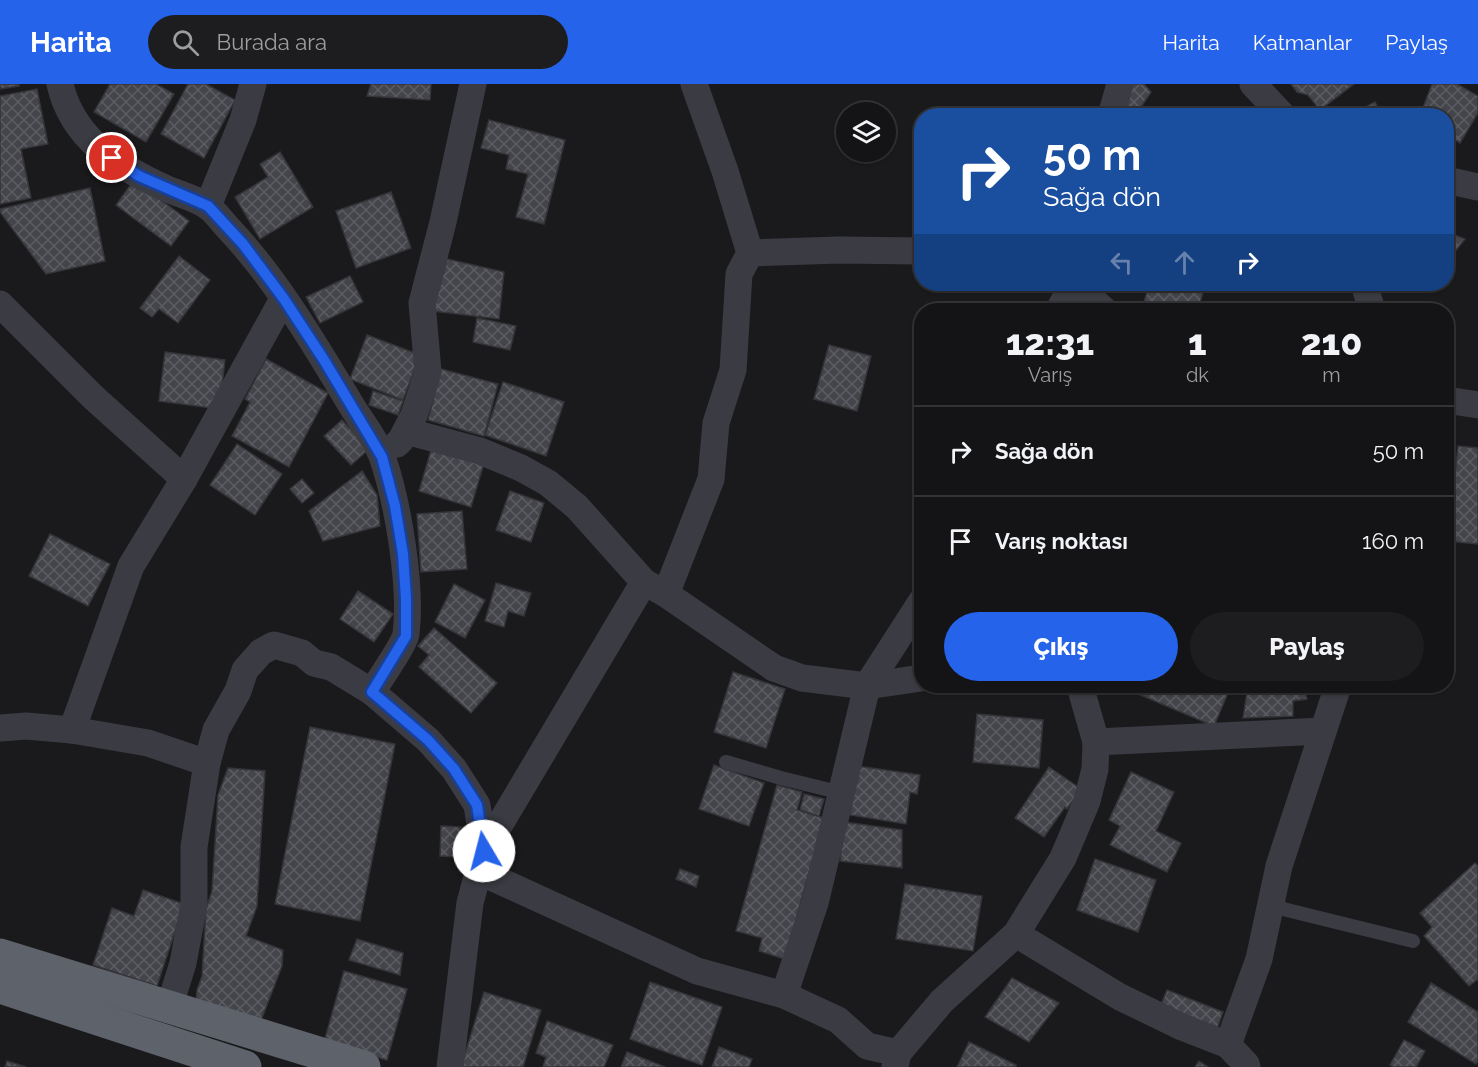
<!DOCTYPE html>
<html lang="tr">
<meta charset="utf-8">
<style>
body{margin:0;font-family:Raleway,sans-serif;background:#1d1d1f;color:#f1f3f6;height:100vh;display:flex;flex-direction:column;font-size:22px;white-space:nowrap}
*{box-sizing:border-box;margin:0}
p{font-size:20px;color:#9d9ea1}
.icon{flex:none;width:33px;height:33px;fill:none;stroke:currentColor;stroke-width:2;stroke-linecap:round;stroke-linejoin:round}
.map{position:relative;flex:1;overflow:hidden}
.drawer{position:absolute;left:914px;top:219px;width:540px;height:390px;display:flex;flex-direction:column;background:#141416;border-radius:24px;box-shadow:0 2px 4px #0004,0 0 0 2px #333335}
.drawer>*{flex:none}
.guide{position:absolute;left:914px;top:24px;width:540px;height:183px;border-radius:24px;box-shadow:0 2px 4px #0004,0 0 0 2px #333335;background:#1a4fa0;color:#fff;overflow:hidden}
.controls{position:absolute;left:836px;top:18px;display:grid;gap:12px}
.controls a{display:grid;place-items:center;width:60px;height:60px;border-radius:50%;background:#141416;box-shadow:0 2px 4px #0004,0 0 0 2px #333335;font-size:30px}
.pin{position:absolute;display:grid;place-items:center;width:51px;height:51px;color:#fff;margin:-26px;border:3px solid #fff;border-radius:50%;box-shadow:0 2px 6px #0007}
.me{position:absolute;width:66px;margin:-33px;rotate:352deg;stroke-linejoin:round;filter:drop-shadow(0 0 4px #0008)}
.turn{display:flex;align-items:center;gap:21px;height:126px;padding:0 30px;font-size:27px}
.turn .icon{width:78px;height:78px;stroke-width:2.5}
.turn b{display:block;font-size:42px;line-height:51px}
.lanes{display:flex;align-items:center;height:57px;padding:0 30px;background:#0003;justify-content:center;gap:30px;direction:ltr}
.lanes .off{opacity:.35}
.eta{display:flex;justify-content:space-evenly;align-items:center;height:102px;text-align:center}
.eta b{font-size:36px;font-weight:800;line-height:42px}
.cta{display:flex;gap:12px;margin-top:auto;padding:12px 30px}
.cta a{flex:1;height:69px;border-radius:36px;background:#2563eb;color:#fff;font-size:24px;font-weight:800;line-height:69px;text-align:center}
.cta a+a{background:#1d1d1f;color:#f1f3f6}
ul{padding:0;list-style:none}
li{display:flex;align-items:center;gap:18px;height:90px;padding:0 30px;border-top:2px solid #333335}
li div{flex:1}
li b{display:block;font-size:22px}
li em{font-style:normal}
header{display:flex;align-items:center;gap:36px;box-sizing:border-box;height:84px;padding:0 30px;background:#2563eb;color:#fff}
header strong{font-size:28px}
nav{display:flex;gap:33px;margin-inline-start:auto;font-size:21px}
.search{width:420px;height:54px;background:#1d1d1f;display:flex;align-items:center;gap:15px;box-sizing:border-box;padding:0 21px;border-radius:33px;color:#9d9ea1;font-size:22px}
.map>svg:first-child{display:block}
</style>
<header>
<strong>Harita</strong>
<div class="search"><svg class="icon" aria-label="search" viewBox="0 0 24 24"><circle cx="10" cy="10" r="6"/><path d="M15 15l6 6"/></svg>Burada ara</div>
<nav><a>Harita</a><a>Katmanlar</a><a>Paylaş</a></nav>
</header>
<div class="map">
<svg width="1478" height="983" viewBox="0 0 1478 983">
<defs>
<pattern id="building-cross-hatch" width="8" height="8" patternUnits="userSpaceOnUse" patternTransform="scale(1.5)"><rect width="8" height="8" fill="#44454a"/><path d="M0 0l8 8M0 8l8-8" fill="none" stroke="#5c5d62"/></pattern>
</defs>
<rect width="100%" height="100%" fill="#1a1a1d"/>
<g fill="url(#building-cross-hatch)" stroke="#343439" stroke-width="1.5">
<path d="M0,0H19V2L0,5Z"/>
<path d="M110,0H156L174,10L146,58L94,28Z"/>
<path d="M188,0H206L235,16L204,74L161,50Z"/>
<path d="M371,0H431L430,16L367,12Z"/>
<path d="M1133,0H1144L1151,8L1135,32L1115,17Z"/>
<path d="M1291,0H1354L1320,26L1308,11L1297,8Z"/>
<path d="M1432,0H1457L1478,12V29L1460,59L1446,50V32H1420Z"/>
<path d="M37,5L48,60L21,65L31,114L0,120V12Z"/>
<path d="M1375,18L1382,32H1353L1352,30Z"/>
<path d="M489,36L565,56L544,140L516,133L528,90L506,85L509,71L481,64Z"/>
<path d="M280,68L313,123L260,155L235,113L268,93L260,80Z"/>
<path d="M134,96L189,137L171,162L116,121Z"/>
<path d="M90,104L105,177L46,190L0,128V125Z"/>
<path d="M391,108L411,164L356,184L336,127Z"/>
<path d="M1446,148L1465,155L1453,170L1446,165Z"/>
<path d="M179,172L210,196L178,239L159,225L152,233L140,224Z"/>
<path d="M447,175L504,188L499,235L433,227Z"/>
<path d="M350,192L363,218L320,239L306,213Z"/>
<path d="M1149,200H1170L1203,208L1198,226H1142Z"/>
<path d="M477,234L516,242L510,266L473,258Z"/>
<path d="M367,251L420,271L403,316L350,295Z"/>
<path d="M829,261L871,272L857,327L814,315Z"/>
<path d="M165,268L225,276L219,325L159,317Z"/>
<path d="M266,275L328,309L289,383L232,352L250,318L245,315Z"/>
<path d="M441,285L498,300L484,352L428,336Z"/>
<path d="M503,298L564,318L546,372L485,351Z"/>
<path d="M373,307L403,317L398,331L369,321Z"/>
<path d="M342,336L369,365L351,381L324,352Z"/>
<path d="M237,360L282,390L255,431L210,401Z"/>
<path d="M1458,362L1478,364V460L1448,457Z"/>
<path d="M432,363L484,379L471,423L419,407Z"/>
<path d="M362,387L377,411L380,442L323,457L309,427Z"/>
<path d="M302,395L314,409L302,419L290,405Z"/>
<path d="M510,407L544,419L531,458L496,446Z"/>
<path d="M462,427L467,485L421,488L417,430Z"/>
<path d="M50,450L110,480L88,522L29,492Z"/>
<path d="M496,499L531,509L524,532L508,527L504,543L485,537Z"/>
<path d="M454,500L485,516L465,554L435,538Z"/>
<path d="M358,507L393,530L374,558L340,535Z"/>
<path d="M434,544L497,599L471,629L419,583L429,571L418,562Z"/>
<path d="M733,588L785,605L766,664L714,648Z"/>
<path d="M1133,602H1209L1228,609L1214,642L1131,607Z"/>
<path d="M1248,602H1304L1307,615L1293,617V632L1243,634Z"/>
<path d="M977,630L1043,636L1039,684L973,678Z"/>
<path d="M310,643L395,660L360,837L275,820Z"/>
<path d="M714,681L764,699L749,742L699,725Z"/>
<path d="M857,682L920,691L917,710L910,708L906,740L850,731Z"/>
<path d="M1049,683L1081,705L1067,725L1065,723L1044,753L1015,734Z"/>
<path d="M228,684L265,687L257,822L246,852L283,866L282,882L260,939L196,917L197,906L202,892L206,825L212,807L218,711Z"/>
<path d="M1131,688L1174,708L1156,747L1181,759L1167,788L1110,761L1120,742L1109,736Z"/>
<path d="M777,701L802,708L797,726L824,734L785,875L759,867L762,854L736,847Z"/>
<path d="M804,710L824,715L819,732L800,726Z"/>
<path d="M844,738L902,746V784L840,777Z"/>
<path d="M441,742L461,743L459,773L440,772Z"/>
<path d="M1095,775L1156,796L1138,848L1077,826Z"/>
<path d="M1475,779L1478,782V895L1469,902L1424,852L1432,843L1420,829Z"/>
<path d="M680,785L699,792L696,803L676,795Z"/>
<path d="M905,800L982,812L973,867L896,855Z"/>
<path d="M143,806L184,820L157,902L93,881L112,824L134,832Z"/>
<path d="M357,855L403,869L400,891L349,876Z"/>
<path d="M344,887L407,905L387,976L324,958Z"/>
<path d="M1012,894L1059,919L1029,958L985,933Z"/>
<path d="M650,898L722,923L702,981L630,955Z"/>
<path d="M1431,899L1478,928V976L1476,980L1408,938Z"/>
<path d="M1167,906L1223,928L1217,945L1160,923Z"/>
<path d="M484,908L541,926L523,983H461Z"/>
<path d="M547,937L613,961L604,983H543L546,973L536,969Z"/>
<path d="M1404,956L1425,967L1416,983H1393L1390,981Z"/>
<path d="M969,958L1016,981V983H957Z"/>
<path d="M719,963L752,975L749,983H712Z"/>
<path d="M627,968L665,983H621Z"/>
<path d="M7,977L26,983H5Z"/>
<path d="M1199,977L1208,983H1195Z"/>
</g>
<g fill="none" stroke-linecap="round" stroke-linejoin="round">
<g stroke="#3b3c43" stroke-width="14">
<path d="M726,678L781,694L842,709"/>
<path d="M1271,822L1413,857"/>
</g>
<g stroke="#3b3c43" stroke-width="27">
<path d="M60,0C72,54 118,83 165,104C178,110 195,114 207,122C215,127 222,138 229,145C278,197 316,263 353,324C363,340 377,357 383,375C398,420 412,502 406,550C404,561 379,596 372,608"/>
<path d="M1253,0L1283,32"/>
<path d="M1111,32L1120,0"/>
<path d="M1446,96L1478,103"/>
<path d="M208,122L243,36L253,0"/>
<path d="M750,169L839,166L921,167"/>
<path d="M1075,200L1104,226"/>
<path d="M1364,200L1372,226"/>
<path d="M0,220L93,313L184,395"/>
<path d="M1059,226L1073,200"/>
<path d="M1446,316L1478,321"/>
<path d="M406,347L480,367L521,384L548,399L577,423L644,498L666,510L774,584L802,594L867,602L921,594"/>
<path d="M397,360L401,356L414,331L428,288L422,219L443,138L473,0"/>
<path d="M666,510L711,395L716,339L733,286L739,190L750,169L725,87L694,0"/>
<path d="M0,644L26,642L72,646L148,659L207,679"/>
<path d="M72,646L131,482L184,395L283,215"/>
<path d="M1096,658L1322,647"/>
<path d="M484,767L644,498"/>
<path d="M478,787L697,887L784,911L838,936L867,962L898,969"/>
<path d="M1016,850L1120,913L1182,943L1228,961"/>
<path d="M784,911L815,819L867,602L921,518"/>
<path d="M169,924L183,879L194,820V763L207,679L216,646L238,607L245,586L261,568L274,561L302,569L314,579L331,583L372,608L428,656L454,685L477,721L484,767L470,819L450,983"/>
<path d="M895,983L898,969L942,917L1016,850L1063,774L1087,717L1095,685L1096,658L1080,602"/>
<path d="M1247,983L1246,980L1228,961L1259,875L1279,782L1338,602"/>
</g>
<g stroke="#5e626b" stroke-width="33">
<path d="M0,871L364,983"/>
<path d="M0,903L245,983"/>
</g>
</g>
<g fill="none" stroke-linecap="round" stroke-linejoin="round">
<defs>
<path id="route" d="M112,74L139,92L208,122L243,160L284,215L324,276L382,373L395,422L403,470L406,515V552L372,608L428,656L454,685L477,721L484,767"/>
</defs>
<use href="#route" stroke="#184099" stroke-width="15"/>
<use href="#route" stroke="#2563eb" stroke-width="10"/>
</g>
</svg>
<div class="controls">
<a><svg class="icon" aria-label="layers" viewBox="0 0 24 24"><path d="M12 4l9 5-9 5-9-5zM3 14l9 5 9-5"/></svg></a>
</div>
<div class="pin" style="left:112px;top:74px;background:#d93025"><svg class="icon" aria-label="arrive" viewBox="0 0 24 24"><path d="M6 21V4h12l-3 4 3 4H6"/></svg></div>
<svg class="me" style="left:484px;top:767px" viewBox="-20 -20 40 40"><circle r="19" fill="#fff"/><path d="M0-13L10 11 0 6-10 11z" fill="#2563eb"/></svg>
<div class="guide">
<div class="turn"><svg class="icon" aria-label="right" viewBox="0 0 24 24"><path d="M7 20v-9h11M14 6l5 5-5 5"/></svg><div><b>50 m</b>Sağa dön</div></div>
<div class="lanes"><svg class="icon off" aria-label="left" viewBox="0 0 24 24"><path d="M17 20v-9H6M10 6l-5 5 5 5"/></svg><svg class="icon off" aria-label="ahead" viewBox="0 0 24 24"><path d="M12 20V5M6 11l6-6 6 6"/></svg><svg class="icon" aria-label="right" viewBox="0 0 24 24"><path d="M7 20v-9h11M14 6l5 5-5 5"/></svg></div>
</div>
<section class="drawer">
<div class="eta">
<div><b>12:31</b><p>Varış</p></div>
<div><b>1</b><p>dk</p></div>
<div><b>210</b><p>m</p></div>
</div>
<ul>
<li><svg class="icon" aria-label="right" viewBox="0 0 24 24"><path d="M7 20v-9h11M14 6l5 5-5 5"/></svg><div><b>Sağa dön</b></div><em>50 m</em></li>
<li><svg class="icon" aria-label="arrive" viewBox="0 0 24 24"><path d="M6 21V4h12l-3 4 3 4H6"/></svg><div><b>Varış noktası</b></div><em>160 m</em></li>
</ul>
<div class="cta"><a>Çıkış</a><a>Paylaş</a></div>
</section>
</div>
